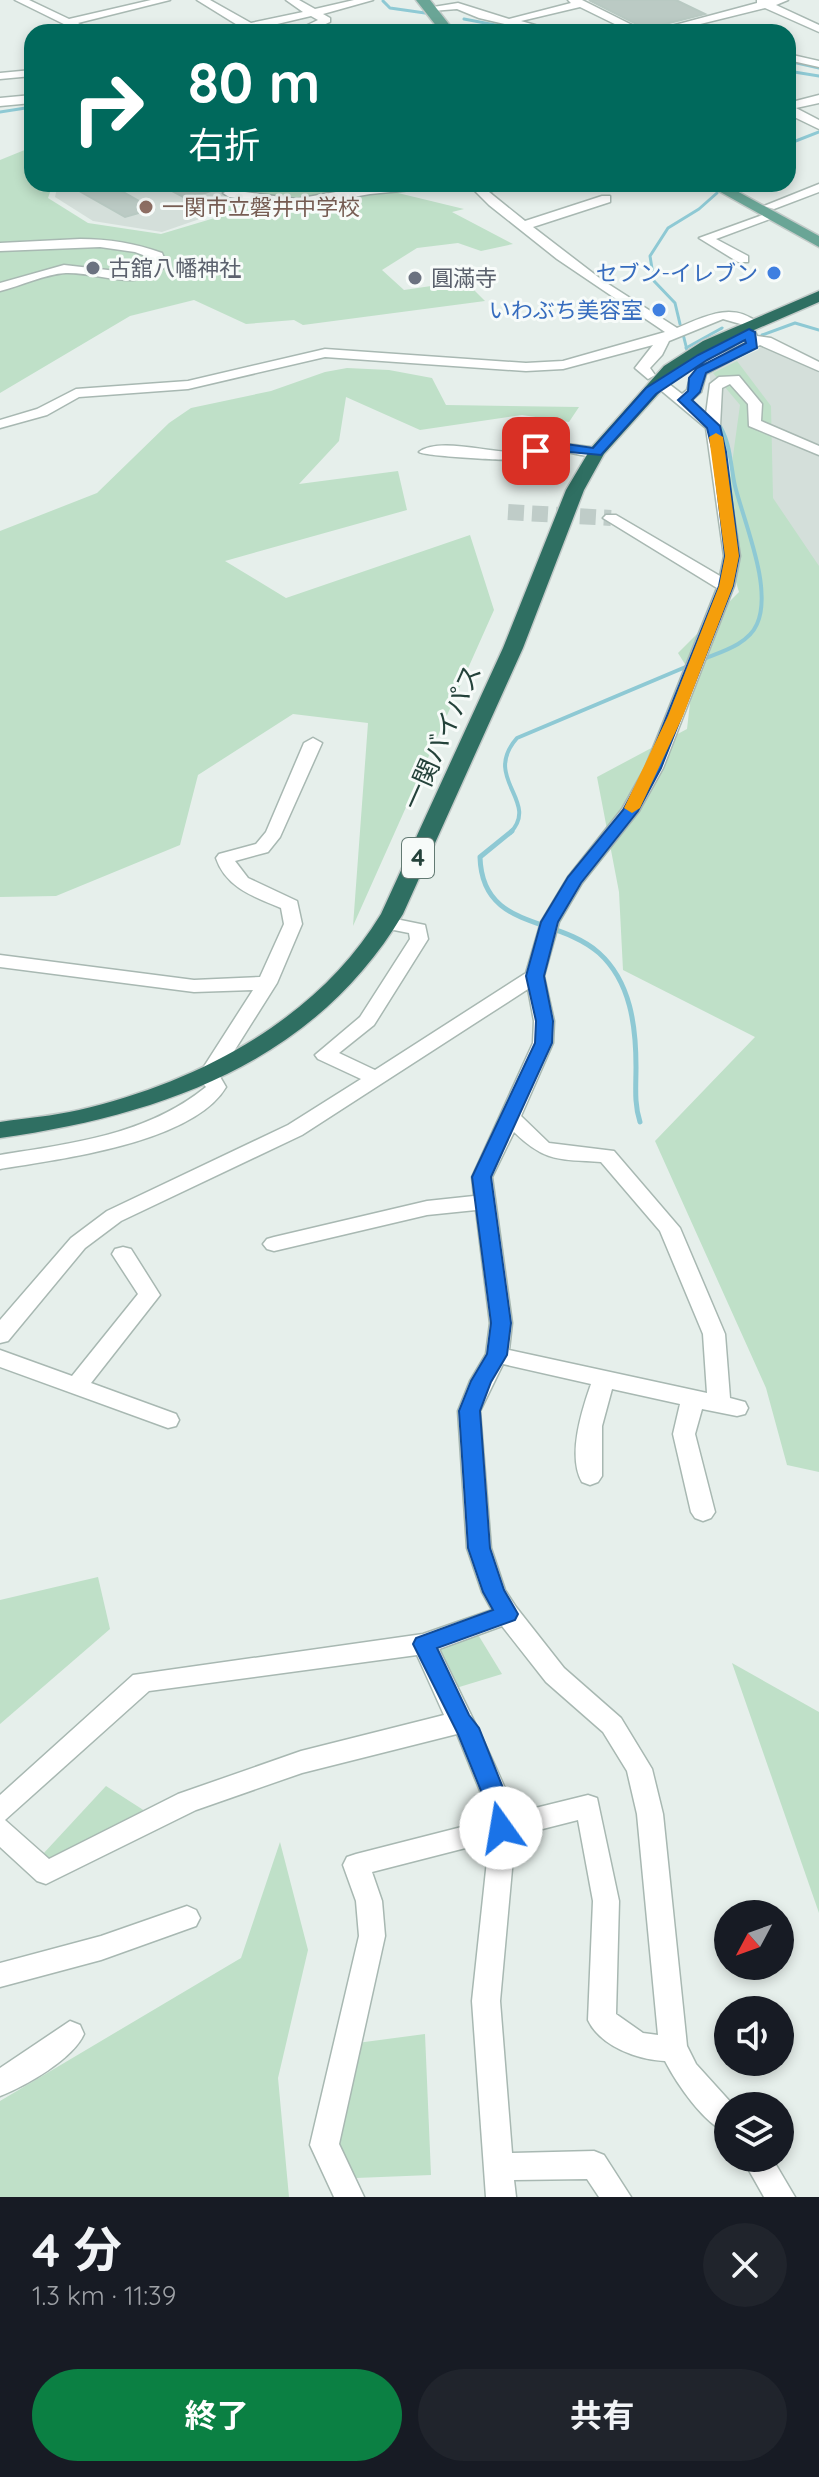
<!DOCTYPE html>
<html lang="ja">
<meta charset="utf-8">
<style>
body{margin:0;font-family:Quicksand,"Noto Sans JP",sans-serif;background:#20242c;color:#f1f3f6;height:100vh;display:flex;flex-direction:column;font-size:30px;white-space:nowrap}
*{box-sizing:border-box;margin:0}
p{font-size:26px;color:#9ea1a6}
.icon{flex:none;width:44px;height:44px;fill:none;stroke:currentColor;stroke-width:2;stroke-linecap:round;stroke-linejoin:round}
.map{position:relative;height:2197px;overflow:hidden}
.drawer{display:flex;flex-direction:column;background:#171b24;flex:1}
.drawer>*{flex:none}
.banner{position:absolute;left:24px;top:24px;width:772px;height:168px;border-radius:24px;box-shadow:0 4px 12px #0003;background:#00695c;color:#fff;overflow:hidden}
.needle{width:52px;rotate:229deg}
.fabs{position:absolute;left:714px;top:1900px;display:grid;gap:16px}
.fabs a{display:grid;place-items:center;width:80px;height:80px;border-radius:50%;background:#171b24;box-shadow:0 4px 12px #0003;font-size:40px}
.pin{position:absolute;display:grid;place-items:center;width:68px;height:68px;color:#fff;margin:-34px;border-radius:16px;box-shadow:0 4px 12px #0006}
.me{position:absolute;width:88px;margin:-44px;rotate:347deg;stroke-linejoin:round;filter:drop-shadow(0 0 6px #0008)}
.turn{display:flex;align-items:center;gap:28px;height:168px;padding:0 32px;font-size:36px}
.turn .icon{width:104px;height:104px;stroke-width:2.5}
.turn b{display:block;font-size:56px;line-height:68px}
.round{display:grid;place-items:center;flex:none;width:84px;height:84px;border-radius:42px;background:#20242c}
.summary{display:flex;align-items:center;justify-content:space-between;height:136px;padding:0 32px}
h1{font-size:48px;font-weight:700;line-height:60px}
.primary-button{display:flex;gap:16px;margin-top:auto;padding:16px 32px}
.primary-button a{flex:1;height:92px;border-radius:48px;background:#0b8043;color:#fff;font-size:32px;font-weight:700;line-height:92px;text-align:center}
.primary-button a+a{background:#20242c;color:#f1f3f6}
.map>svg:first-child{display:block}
</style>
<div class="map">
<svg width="819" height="2197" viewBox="0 0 819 2197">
<rect width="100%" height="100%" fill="#e6efeb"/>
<g fill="#d4dfda">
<path d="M58,184H274L223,201L220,212L162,232L93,221L55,197Z"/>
<path d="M763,343L796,357L819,373V632L746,492L716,418L709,372L758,350Z"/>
</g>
<g fill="#bfe0c8">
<path d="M32,147V184H53L48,198L88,223L161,234L228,214L229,202L286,184H384L398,193L464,209L452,212L513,244L481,251L458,243L417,248L382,270L404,290L465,281L485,301L303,325L294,320L246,324L194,300L130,316L0,393V160Z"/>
<path d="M737,361L771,406L773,498L819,566V1472L787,1465L766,1388L655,1141L755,1037L623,970L619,892L597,777L687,729L693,677L678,653L739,592L722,536L740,405L713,373Z"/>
<path d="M347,368L389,370L432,378L446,405L579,407L569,422L522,415L420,430L346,397L339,441L299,484L398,471L407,510L225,561L286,598L470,535L494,610L353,926L368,723L293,714L198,775L180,845L56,896L0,897V531L97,493L169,423L191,408L271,391L325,372Z"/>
<path d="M98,1577L110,1629L0,1724V1600Z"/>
<path d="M477,1633L502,1674L456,1688L437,1647Z"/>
<path d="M732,1663L819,1712V1913Z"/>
<path d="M106,1786L148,1813L51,1861L43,1854Z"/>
<path d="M280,1842L308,1950L278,2078L289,2197H0V2101L241,1958Z"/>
<path d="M425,2034L431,2175L356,2178L334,2141L357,2043Z"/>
</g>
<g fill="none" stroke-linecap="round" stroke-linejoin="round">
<g stroke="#8ec9d4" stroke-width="3">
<path d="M383,1L390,8L425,13"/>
<path d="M464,19L533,32"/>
<path d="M359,32L413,28L415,32"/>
<path d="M788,61L819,68"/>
<path d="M788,71L819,76"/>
<path d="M0,112L32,107"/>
<path d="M788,144L819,132"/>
<path d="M680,324L675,303L654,281L650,256L668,228L699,209L717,193"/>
<path d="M683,334L687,350"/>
<path d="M762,335L795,323L819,330"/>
<path d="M686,348L722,328"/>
</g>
<g stroke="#8ec9d4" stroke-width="4">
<path d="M701,660C720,652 748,645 757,624C773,589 744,522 735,486C730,464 731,441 717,422"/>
<path d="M510,833C541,801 481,779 517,738L688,666"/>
</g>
<path stroke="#8ec9d4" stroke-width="5" d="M512,831L480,857C482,931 556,915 599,953C631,982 636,1027 636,1067C636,1086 634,1104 640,1122"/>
</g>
<g fill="#bbcac4" stroke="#b8c9c2" stroke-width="2">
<path d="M589,0H676L705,14L646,29Z"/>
<path d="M67,184H109L153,209L125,217Z"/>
<path d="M159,184H223V187L187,199Z"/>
</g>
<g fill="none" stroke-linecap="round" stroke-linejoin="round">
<path stroke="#bfccc8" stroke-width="16" stroke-dasharray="16 8" stroke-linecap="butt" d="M508,512L611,518"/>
<defs>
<g id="minor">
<path d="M15,0H29L69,19L151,0H170L78,23L95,32H80Z"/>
<path d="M197,0H210L251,23L303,12L286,0H299L315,9L354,0H373L323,14L330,18V22L308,32H293L318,20L311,16L243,32H222L239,26Z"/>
<path d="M568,0H582L646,32H631L580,7L521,21L559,32H538L479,18L457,9L432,11L427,8L458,3L509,19L571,3Z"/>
<path d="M757,0H788L776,5L819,25V32L765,8L668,32H649L757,3Z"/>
<path d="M459,27L463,28V32H425L431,29Z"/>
<path d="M788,54L819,61V67L788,60Z"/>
<path d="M32,70V76L0,79V73Z"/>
<path d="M32,95V103L0,106V98Z"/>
<path d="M819,95V103L796,108L819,120V129L788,114V103Z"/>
<path d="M243,184H261L245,192L296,199L370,186L438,184L432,188L370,194L296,207L229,197L223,193Z"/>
<path d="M468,184H511L489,192L525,221L602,196H610V202L533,227L602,280L677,328C704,317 732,301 758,323L751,327L723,319L669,341L662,355L650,368L655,375L648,379L635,368L653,345L563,369L526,371L325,357L188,389L79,397L47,415L0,428V420L37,409L76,389L188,381L325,349L526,363L563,361L665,332L557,259L489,205Z"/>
<path d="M819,184V192L774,209L764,206Z"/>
<path d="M768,213L778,216L716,239L748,256V262H738L699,238Z"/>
<path d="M80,239C109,239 134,243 162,253L167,265C138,294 101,272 66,273C45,274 21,286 0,291V283L64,265L134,273L153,264L151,258L135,252L100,247L0,251V243Z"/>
<path d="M749,328L754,329L757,336L771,338L819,362V371L760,345L706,374L701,392L691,401L706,414L710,384L719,377L739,376L762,404L761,421L819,446V455L749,426L748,404L730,384L722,388L720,426L740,556L734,586L663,768L639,811L582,883L559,922L544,976L554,1021L553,1043L521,1116L549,1143L614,1151L680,1228L725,1334L730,1398L745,1402L748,1408L745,1414L737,1416L702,1409L695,1434L715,1512L711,1518L703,1521L695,1518L691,1512L673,1434L680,1404L612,1389L602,1426V1476L598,1482L590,1485L582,1482C567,1456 582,1410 591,1384L503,1364L480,1411L491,1548L505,1590L516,1607L564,1668L621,1718L652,1769L663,1814L687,2046L696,2064L734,2106H728V2133C704,2124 677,2084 665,2061C638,2060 600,2046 588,2020L593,1901L578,1820L515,1836L500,2001L512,2153L594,2151L604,2155L631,2197H599L587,2179L514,2180L516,2197H486L472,2001L489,1842L372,1872L382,1901L385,1936L339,2144L364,2197H334L310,2145L359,1936L356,1901L343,1865L347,1857L356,1854L489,1820V1813L457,1734L302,1773L196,1810L46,1884L37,1881L0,1847V1795L133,1675L423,1634L492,1610L482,1592L467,1548L458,1411L470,1381L486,1354L490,1323L476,1210L427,1215L274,1251L267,1249L263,1244L267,1239L274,1237L427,1201L474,1196L472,1177L533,1043L534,1021L528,989L302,1135L121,1221L85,1248L8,1341L0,1343V1320L71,1238L107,1211L288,1125L361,1079L318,1059L315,1055L360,1017L410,939L409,933L379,927L377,923L379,919L386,917L425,925L428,939L374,1025L339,1053L375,1070L526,973L541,922L568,877L622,809L645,768L717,588L603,518L606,515H616L720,576L724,556L706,428L657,387L669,384L682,394L687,390C691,362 722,355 746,343L742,332ZM514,1132C546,1163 559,1159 601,1162L660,1231L703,1334L707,1393L509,1350L512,1323L492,1177ZM502,1626L546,1682L603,1732L627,1771L637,1814L658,2035L643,2033L616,2014L619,1901L597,1798L588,1795L515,1813C493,1756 465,1704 439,1649ZM417,1655L444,1715L301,1751L178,1794L49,1859L5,1820L149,1691Z"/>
<path d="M559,443L597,448L604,452C594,461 575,452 562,452C545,451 529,460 512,460C500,460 423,456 419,452C438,437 490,453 514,452C529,451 545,446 559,443Z"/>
<path d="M313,738L322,743L280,837L268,852L235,861L248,878L297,901L302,924L277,983L219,1075L226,1087C193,1143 60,1159 0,1169V1155C73,1143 147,1135 206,1087L195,1074L203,1068L253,990L194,992L0,967V955L194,980L260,977L284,924L281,908C255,897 226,888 216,858L219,854L256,844L266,832L304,743Z"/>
<path d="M123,1247L131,1249L160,1295L91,1383L176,1414L179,1420L176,1426L168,1428L0,1367V1350L72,1376L138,1294L112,1254L115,1249Z"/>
<path d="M187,1906L196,1910L200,1918L196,1926L101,1960L0,1987V1963L101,1936Z"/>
<path d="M70,2021L80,2025L84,2034C73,2059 26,2086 0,2096V2068Z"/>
<path d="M742,2158H772L795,2197H764Z"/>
</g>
<g id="major">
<path d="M416,0H430L455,32H441Z"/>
<path d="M706,184H724L819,236V247Z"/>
</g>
<path id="highway" d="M819,291V302L715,347L676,374L604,454L584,490L523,648L403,914C315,1062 162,1115 0,1138V1122C26,1118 53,1116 79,1110C198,1082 317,1020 381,914L503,648L566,490L591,448L664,366L703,341Z"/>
</defs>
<use href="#minor" stroke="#a8b8b2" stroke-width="3"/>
<use href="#major" stroke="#c2cac8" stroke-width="3"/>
<use href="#highway" stroke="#c2cac8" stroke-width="3"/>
<use href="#minor" fill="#fff" fill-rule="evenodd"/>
<use href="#major" fill="#6aa596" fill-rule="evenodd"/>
<use href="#highway" fill="#2f6f62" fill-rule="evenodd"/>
</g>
<path fill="#1a73e8" stroke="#114b97" stroke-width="2" d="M749,329L755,332L757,348L706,373L700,392L692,400L720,426L726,452L739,556L733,586L661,768L638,811L581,883L558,922L544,976L553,1021L552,1043L491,1177L511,1323L507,1355L491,1382L480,1411L490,1548L504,1590L518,1614L515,1620L437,1648L469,1715L479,1728L513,1813L510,1836L501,1839L493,1836L490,1828V1813L458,1734L413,1644L416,1638L493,1610L483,1592L468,1548L459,1411L471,1381L487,1354L491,1323L472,1177L535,1043L536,1021L526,976L541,922L568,877L623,810L646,768L719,586L725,556L713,452L707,428L678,400L688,391L689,378L697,368L746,343L745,340L707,360L656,394L601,455L559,451L536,455L530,451L559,443L593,448L646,388L698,355Z"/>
<path fill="#f59e0b" d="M716,433L723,437L739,556L733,586L683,716L640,808L632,813L624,808L668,716L719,586L725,556L709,437Z"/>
<circle fill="#8d6e63" stroke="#f7fbf9" stroke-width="3" cx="146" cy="207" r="8"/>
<g fill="#6b7280" stroke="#f7fbf9" stroke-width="3">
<circle cx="93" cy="268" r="8"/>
<circle cx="415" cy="278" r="8"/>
</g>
<g fill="#3f7fe0" stroke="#f7fbf9" stroke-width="3">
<circle cx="774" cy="273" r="8"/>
<circle cx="659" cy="310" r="8"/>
</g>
<g text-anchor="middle" stroke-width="6" stroke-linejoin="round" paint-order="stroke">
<g font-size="22" fill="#785e54" stroke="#f7fbf9" text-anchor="start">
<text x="162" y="215">一関市立磐井中学校</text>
</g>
<g font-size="22" fill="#5b616d" stroke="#f7fbf9" text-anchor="start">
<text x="109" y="276">古舘八幡神社</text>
<text x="431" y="286">圓滿寺</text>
</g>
<g font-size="22" fill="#366cbe" stroke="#f7fbf9" text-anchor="end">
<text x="758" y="281">セブン-イレブン</text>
<text x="643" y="318">いわぶち美容室</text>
</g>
<rect fill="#f7fbf9" stroke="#637a73" stroke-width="2" x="402" y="838" width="32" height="40" rx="6"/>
<g font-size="24" font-weight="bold" fill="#24423a">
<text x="418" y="866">4</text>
</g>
<g font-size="26" fill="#24423a" stroke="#f7fbf9">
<text transform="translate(442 737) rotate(-66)" y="9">一関バイパス</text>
</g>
</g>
</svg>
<div class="fabs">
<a><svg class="needle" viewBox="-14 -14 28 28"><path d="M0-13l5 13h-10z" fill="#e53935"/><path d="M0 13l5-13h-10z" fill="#9ea1a6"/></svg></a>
<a><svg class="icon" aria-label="sound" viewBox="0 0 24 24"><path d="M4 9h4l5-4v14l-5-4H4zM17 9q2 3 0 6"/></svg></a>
<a><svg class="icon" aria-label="layers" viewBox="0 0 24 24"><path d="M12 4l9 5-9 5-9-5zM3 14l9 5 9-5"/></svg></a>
</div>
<div class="pin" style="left:536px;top:451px;background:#d93025"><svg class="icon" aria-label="arrive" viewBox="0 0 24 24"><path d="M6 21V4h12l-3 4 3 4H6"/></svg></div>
<svg class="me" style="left:501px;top:1828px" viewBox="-20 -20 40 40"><circle r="19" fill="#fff"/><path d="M0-13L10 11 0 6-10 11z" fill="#1a73e8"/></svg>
<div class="banner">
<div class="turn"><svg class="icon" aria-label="right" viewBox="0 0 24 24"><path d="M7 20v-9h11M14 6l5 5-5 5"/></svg><div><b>80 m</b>右折</div></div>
</div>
</div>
<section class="drawer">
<div class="summary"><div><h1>4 分</h1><p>1.3 km · 11:39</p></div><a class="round"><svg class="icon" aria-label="close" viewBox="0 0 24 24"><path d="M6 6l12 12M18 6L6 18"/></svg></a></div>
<div class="primary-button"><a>終了</a><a>共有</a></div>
</section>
